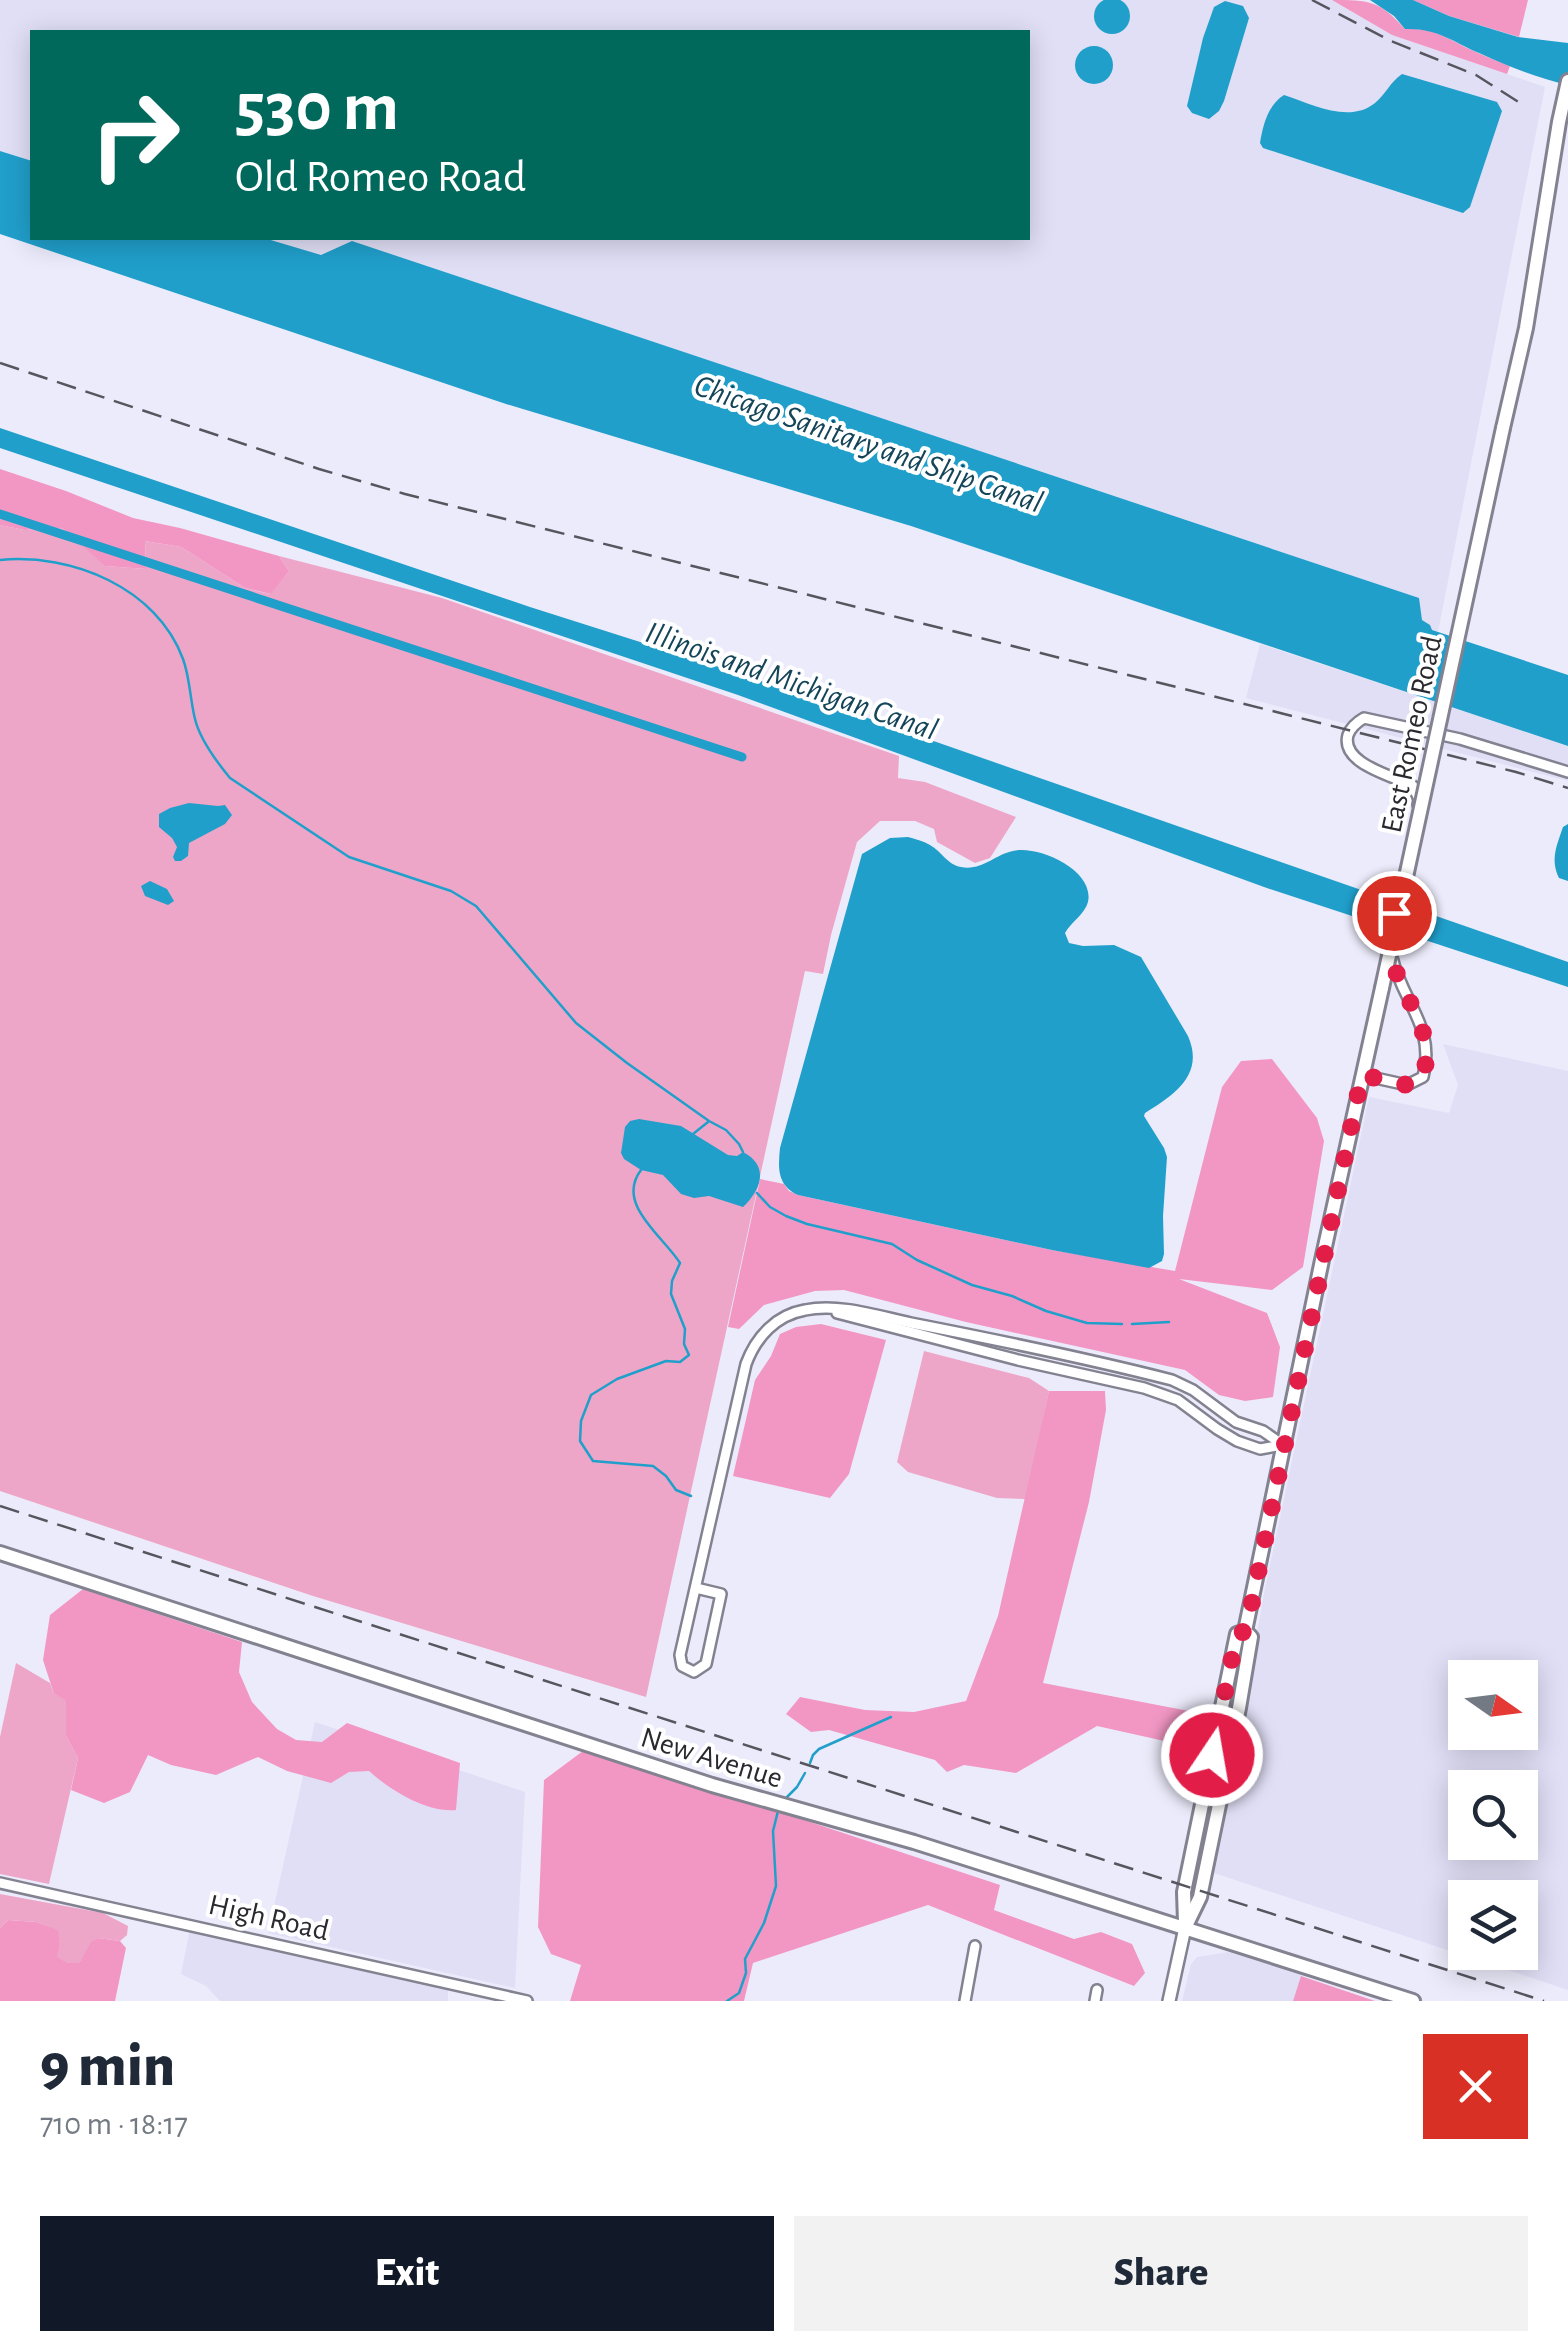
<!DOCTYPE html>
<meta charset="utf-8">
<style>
body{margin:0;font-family:"Alegreya Sans",sans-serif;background:#f2f2f3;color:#1f2937;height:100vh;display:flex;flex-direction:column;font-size:38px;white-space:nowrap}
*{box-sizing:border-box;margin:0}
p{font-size:32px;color:#747a83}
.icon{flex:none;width:55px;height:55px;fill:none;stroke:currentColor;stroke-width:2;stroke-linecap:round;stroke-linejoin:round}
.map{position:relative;height:2001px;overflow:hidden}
.side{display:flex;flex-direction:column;background:#fff;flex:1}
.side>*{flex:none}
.guide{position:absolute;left:30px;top:30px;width:1000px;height:210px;border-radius:0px;box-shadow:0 5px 25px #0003;background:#00695c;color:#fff;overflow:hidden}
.needle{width:65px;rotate:104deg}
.tools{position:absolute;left:1448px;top:1660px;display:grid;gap:20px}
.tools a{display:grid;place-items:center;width:90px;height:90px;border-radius:0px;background:#fff;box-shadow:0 5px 25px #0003;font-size:50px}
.pin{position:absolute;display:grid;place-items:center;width:85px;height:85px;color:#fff;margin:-42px;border:5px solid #fff;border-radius:50%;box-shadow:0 2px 10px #0007}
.me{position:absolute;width:110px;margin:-55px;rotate:12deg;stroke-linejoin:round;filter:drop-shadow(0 0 8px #0008)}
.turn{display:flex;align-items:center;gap:35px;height:210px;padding:0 40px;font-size:45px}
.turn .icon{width:130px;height:130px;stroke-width:2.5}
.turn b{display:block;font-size:70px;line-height:85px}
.round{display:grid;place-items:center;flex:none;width:105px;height:105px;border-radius:0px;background:#f2f2f3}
.summary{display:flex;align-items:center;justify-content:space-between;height:170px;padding:0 40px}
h1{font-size:60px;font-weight:800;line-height:75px}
.button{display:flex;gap:20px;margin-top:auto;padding:20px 40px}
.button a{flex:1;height:115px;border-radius:0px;background:#111827;color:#fff;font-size:40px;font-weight:800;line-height:115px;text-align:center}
.button a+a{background:#f2f2f3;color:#1f2937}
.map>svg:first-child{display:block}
</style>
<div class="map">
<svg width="1568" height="2001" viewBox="0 0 1568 2001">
<rect width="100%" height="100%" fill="#ecebfb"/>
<g fill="#e1dff6" fill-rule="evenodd">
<path d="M0,0H1332L1392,35L1545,87L1438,632L1431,630L1422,620L1418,598L352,241L321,256L264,238H1028V32H32V161L0,151Z"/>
<path d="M1260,644L1568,746V781L1246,698Z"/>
<path d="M1443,1044L1568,1071V1990L1211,1872L1241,1728L1264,1593L1369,1097L1449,1113L1458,1085ZM1465,1678H1520V1732H1465ZM1465,1788H1520V1842H1465ZM1465,1898H1520V1952H1465Z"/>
<path d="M315,1722L525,1792L515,1988L268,1933Z"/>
<path d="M191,1924L448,1981V2001H220L206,1986L181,1974Z"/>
<path d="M1228,1952L1302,1974L1293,2001H1182L1191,1964L1197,1957Z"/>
</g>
<g fill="#eea6c8">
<path d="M0,525L24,530L62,528L106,566L146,569L145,541L181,547L245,588L270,594L289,571L279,556L442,598L899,756L898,778L925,782L1016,817L990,858L975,863L937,842L934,829L915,821H880L857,842L831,935L823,974L805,971L646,1697L313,1596L0,1491Z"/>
<path d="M924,1351L1029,1378L1049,1391L1026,1499L997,1498L908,1472L897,1462Z"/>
<path d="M16,1663L50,1683L54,1694L66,1699V1736L78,1758L49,1884L0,1874V1737Z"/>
<path d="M0,1894L103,1913L128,1926L127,1935L120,1941L98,1938L92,1942L79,1963H69L56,1957L60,1944L57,1930L37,1922L8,1920L0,1928Z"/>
</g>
<g fill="#f297c4">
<path d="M1332,0C1369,0 1379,0 1405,29C1432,28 1442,35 1465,47C1479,54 1495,60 1510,66L1507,74L1392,35Z"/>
<path d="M1413,0H1528L1519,37L1449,16Z"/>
<path d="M0,469L66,491L133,518L180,528L279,556L289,571L271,594L245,588L181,547L145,541L146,569L105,566L62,528L24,530L0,525Z"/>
<path d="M1272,1059L1317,1118L1324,1141L1303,1267L1272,1290L1179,1279L1267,1313L1280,1347L1273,1397L1245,1401L1219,1395L1185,1370L966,1322L844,1290L815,1291L764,1305L739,1329L728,1327L760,1179L784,1184L789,1191L798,1195L1052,1250L1175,1271L1222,1087L1241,1061Z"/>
<path d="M821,1324L886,1340L849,1474L830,1498L733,1476L755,1380L771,1356L780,1334L796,1327Z"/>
<path d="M1049,1391H1105L1106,1410L1089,1502L1043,1683L1194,1712L1207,1724L1205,1750L1097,1726L1016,1773L964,1765L947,1772L935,1760L829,1730L811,1732L786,1714L800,1697L865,1710L914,1712L966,1701L998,1616Z"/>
<path d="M83,1589L242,1642L239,1672L252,1702L277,1729L296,1740L322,1742L347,1723L460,1763L456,1810C427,1813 390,1790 369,1771L349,1772L331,1783L287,1771L258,1757L216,1775L171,1765L148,1755L130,1792L104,1803L71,1790L78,1758L66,1736V1700L54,1694L43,1660L50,1615Z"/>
<path d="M587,1748L1000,1885L994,1910L1074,1939L1101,1932L1132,1944L1145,1973L1134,1986L928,1905L753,1963L744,2001H570L581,1965L551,1954L538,1927L544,1780Z"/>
<path d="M8,1920L37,1922L58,1930L60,1944L57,1957L69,1963H79L91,1942L98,1938L120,1941L126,1948L115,2001H0V1928Z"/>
<path d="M1301,1976L1375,2001H1293Z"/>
</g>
<g fill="#209fcb">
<circle cx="1112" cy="16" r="18"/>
<path d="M1370,0H1413L1449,16L1518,37L1568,43V85C1537,78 1508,66 1479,53C1451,41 1437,28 1405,29L1394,16Z"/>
<path d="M1225,1L1243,6L1249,18L1224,101L1219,111L1209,119L1192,113L1187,106L1203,38L1214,7Z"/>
<circle cx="1094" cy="65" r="19"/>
<path d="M1402,74L1497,102L1502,111L1470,207L1463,213L1263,148L1260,143C1263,125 1268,105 1284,95C1312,104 1349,124 1375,103C1386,94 1390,82 1402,74Z"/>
<path d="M0,151L32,161V238H264L321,255L352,241L1419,598L1422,620L1430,625L1432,630L1568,675V746L911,526L506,404L0,234Z"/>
<path d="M0,428L530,607L744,675L1568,962V987L1264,887L738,695L0,448Z"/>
<path d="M189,803L218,806L225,805L232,815L225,824L189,843L188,856L181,861H175L173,857L177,847L172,838L159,827V814L170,808Z"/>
<path d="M1568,824V881L1559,878C1550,859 1557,845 1563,827Z"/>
<path d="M908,837C915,839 923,841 930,845C942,852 948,865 961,867C982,871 994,855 1013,851C1038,845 1095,870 1088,902C1085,914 1071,922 1065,933L1069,943L1083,946L1114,945L1141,957L1188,1036C1205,1075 1174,1095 1145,1113L1144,1116L1164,1148L1167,1157L1163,1216L1164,1254L1162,1261L1149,1268L1052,1250L798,1195C777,1185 778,1168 780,1148L862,854L890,838Z"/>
<path d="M150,881L167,889L174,901L168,905L145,896L141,886Z"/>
<path d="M639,1119L681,1126L728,1155L737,1156L743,1152C770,1166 761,1190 743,1207L709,1196L694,1198L681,1194L663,1175L641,1170L624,1159L621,1153L625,1127L630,1121Z"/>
</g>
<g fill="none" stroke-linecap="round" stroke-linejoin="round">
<g stroke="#209fcb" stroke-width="2.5">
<path d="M0,560C72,553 157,588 183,659C190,678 190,699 195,719C200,740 216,761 230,778L349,857L451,891L476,906L576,1023L627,1063L709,1121L726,1130L739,1144L743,1152"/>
<path d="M693,1134L708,1122"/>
<path d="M641,1170C615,1204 663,1236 680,1263L672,1281L671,1294L685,1329L684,1344L689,1355L680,1362L666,1361L617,1379L591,1395L581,1421L580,1441L593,1461L653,1466L666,1476L676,1490L691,1496"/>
<path d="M757,1193L770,1207L786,1216L807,1224L892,1244L917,1260L972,1285L1012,1296L1046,1311L1087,1323L1122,1324"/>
<path d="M1132,1324L1169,1322"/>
<path d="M810,1763L813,1755L819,1749L891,1717"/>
<path d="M784,1800L797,1787L805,1773"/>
<path d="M727,2001L739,1993L746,1973L745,1959L764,1923L776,1886L773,1831L778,1811"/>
</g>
<path stroke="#209fcb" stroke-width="9" d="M0,514L742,757"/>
<defs>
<g id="minor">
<path d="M1418,805L1419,799L1413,786C1394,776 1340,764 1348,735C1351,727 1357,722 1364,718L1460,739L1568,772"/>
<path d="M1362,1075L1407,1085L1423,1077C1436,1026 1402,1002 1392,957"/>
<path d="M837,1313L1018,1360L1144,1388L1178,1400L1217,1429L1237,1441L1260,1449L1283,1445"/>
<path d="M696,1588L721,1594L706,1664L694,1672L682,1666L680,1655L746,1364C756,1337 776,1315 805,1310C839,1303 878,1316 911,1323C998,1340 1086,1358 1172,1380L1193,1390L1236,1422L1263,1431L1283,1445"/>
<path d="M0,1883L527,2001"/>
<path d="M965,2001L975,1946"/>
<path d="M1095,2001L1097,1990"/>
</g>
<path id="tertiary" d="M1169,2001L1185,1928"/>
<g id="secondary">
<path d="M1503,428L1526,328L1559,122L1568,81"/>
<path d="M0,1553L712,1785L914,1842L1413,2001"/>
<path d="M1185,1922L1184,1892L1237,1634L1245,1631"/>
<path d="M1185,1928L1200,1897L1239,1708L1251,1637L1245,1631L1322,1260L1382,988"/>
</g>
</defs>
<use href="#minor" stroke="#838290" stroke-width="14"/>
<use href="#tertiary" stroke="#838290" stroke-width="16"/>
<use href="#secondary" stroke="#838290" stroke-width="18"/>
<use href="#minor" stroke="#fff" stroke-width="9"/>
<use href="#tertiary" stroke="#fff" stroke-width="11"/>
<use href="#secondary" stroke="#fff" stroke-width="12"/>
<g stroke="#57565f" stroke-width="2.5" stroke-dasharray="20 10" stroke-linecap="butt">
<path d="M1312,0L1391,41L1476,75L1520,103"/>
<path d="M0,363L319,469L405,494L1516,772L1568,788"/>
<path d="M0,1506L1544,2001"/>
</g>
<defs>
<path id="secondary-bridge" d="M1382,988L1503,428"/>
</defs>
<use href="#secondary-bridge" stroke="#838290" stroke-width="18" stroke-linecap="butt"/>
<use href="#secondary-bridge" stroke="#fff" stroke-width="12"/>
</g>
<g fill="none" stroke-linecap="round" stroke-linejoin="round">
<path stroke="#e11d48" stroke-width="18" stroke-dasharray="0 32.4" d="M1212,1755L1237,1634L1246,1631L1362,1075L1407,1085L1423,1077C1438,1022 1394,995 1390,945C1389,934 1392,924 1394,913"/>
</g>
<g text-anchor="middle" stroke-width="8" stroke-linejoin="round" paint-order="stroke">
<g font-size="30" fill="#29292f" stroke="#fff">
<text transform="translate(1411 734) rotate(-78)" y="10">East Romeo Road</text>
<text transform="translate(712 1757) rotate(17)" y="10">New Avenue</text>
<text transform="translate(269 1917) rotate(13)" y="10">High Road</text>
</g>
<g font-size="32" font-style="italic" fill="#144558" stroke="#fff">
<text transform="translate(869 443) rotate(19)" y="11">Chicago Sanitary and Ship Canal</text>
<text transform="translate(792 680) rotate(19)" y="11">Illinois and Michigan Canal</text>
</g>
</g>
</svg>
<div class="tools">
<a><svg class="needle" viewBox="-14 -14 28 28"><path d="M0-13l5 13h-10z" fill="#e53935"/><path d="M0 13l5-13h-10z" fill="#747a83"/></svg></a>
<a><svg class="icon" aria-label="search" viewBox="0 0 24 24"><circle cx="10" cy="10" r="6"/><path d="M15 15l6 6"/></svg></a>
<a><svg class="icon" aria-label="layers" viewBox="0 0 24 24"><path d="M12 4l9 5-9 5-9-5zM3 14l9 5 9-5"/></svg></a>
</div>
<div class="pin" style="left:1394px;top:913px;background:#d93025"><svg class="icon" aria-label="arrive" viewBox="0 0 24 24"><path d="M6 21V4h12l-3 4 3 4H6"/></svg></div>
<svg class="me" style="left:1212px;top:1755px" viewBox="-20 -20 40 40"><circle r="17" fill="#e11d48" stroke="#fff" stroke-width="3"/><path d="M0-11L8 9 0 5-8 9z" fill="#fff"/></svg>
<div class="guide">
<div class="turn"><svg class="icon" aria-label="right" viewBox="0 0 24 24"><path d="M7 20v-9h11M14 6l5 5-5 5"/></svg><div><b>530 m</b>Old Romeo Road</div></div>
</div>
</div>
<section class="side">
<div class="summary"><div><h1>9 min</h1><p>710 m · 18:17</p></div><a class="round" style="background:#d93025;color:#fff"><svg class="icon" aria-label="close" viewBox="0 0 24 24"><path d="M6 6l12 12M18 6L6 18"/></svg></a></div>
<div class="button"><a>Exit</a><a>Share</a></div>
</section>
